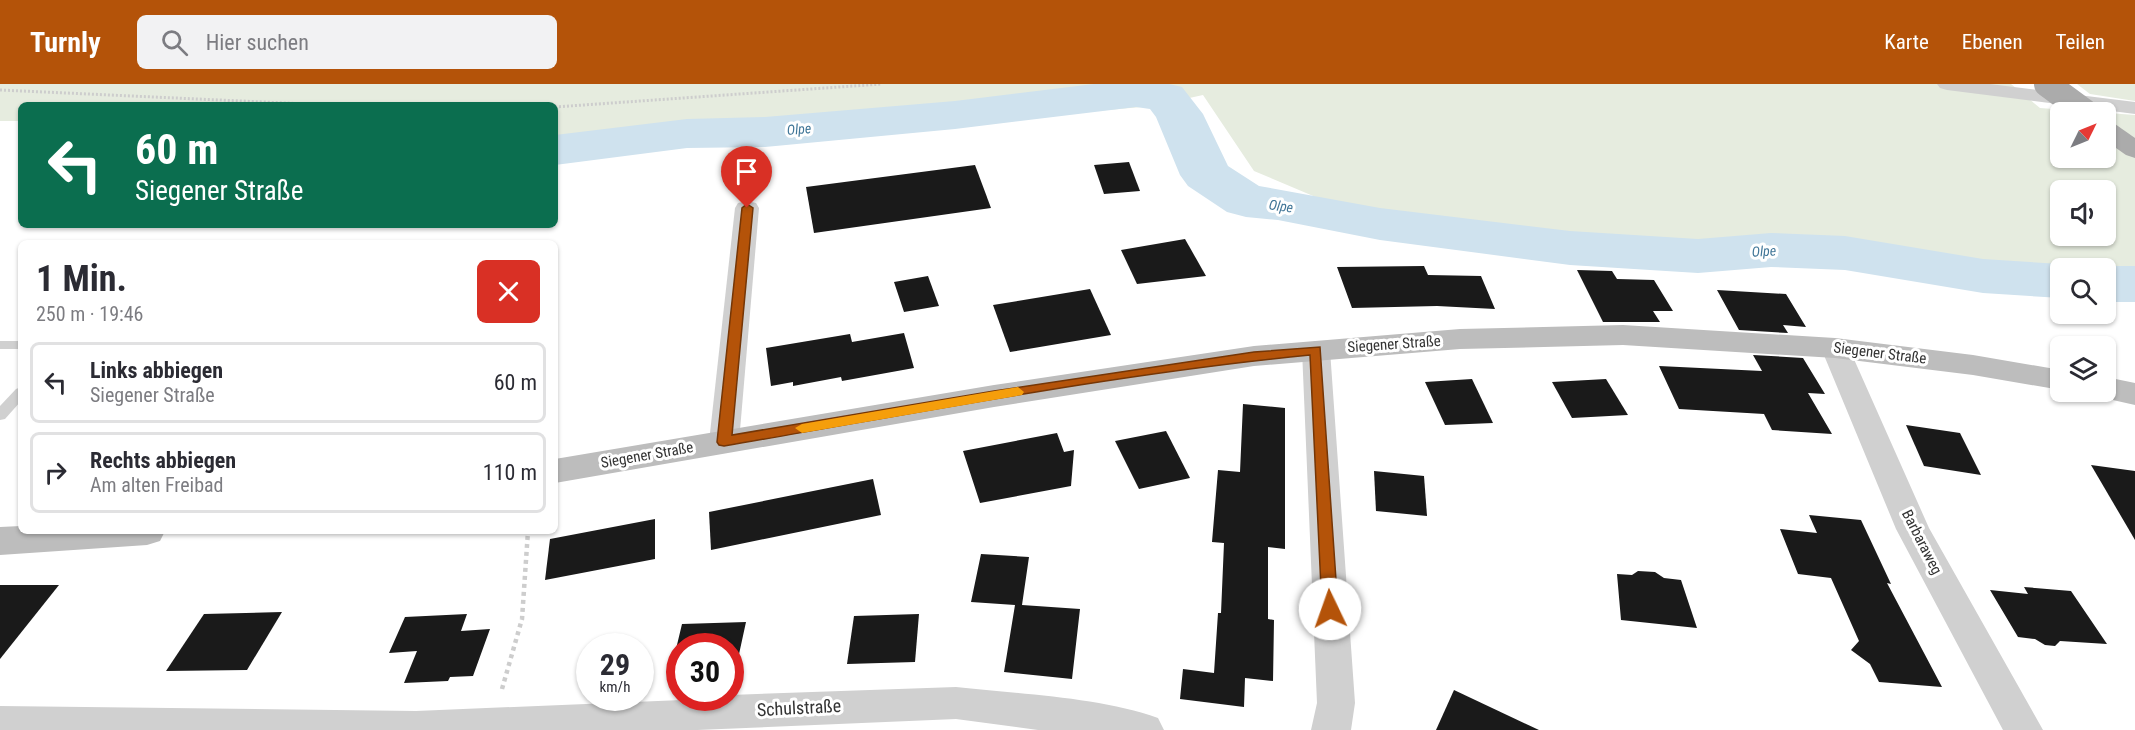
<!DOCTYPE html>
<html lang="de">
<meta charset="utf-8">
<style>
body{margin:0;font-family:"Roboto Condensed",sans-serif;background:#f2f2f3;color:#2b2b33;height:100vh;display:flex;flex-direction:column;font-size:22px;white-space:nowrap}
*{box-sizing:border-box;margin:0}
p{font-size:20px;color:#7c7c81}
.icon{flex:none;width:33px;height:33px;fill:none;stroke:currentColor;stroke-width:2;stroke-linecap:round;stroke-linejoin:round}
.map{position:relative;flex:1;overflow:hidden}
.panel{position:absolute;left:18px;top:156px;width:540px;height:294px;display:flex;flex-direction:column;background:#fff;border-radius:9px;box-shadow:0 2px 4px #0004}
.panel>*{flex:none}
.banner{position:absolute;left:18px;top:18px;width:540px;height:126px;border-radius:9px;box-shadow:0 2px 4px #0004;background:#0b6e4f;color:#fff;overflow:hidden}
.needle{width:39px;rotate:47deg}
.tools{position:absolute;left:2050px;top:18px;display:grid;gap:12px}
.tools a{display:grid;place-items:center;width:66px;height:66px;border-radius:9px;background:#fff;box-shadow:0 2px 4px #0004;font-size:30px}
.speed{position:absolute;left:576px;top:549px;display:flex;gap:12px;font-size:30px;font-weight:700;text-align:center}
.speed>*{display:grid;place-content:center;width:78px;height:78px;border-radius:50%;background:#fff;box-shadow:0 2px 4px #0004;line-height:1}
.speed small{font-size:15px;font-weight:400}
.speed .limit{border:9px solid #d22;background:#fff;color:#111}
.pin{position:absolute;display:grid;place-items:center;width:51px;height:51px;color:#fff;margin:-62px -26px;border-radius:50% 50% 50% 0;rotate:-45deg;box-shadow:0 0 6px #0007}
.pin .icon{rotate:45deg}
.me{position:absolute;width:66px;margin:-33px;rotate:357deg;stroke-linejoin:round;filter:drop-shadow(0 0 4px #0008)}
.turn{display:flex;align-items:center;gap:21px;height:126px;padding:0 18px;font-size:27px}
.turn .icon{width:78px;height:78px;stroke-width:2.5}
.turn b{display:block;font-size:42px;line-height:51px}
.round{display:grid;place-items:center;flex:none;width:63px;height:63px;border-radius:9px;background:#f2f2f3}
.overview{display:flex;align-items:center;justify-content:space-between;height:102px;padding:0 18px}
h1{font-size:36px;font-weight:700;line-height:45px}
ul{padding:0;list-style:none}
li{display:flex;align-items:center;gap:18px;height:81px;margin:0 12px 9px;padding:0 6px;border:3px solid #e1e1e2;border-radius:9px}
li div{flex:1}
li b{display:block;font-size:22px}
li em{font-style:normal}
header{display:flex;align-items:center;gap:36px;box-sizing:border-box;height:84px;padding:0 30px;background:#b45309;color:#fff}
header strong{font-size:28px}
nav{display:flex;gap:33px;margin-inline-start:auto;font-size:21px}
.search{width:420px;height:54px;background:#f2f2f3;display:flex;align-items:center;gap:15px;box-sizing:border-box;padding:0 21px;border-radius:9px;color:#7c7c81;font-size:22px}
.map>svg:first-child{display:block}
</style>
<header>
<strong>Turnly</strong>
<div class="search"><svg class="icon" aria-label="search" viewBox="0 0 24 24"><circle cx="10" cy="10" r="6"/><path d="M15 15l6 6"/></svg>Hier suchen</div>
<nav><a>Karte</a><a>Ebenen</a><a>Teilen</a></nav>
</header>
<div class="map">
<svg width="2135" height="646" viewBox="0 0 2135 646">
<rect width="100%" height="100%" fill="#fff"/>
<g fill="#e6ecdf" fill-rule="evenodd">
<path d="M0,0H2011L2040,24L2135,31V193L2106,192V184H2061V190L1994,185L1852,164L1783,157L1700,164L1589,157L1325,117L1254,87L1203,11L1153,22L555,74V21H21V37H0ZM2061,28H2106V74H2061ZM2061,106H2106V152H2061Z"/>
<path d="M2077,0H2135V17L2090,10Z"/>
</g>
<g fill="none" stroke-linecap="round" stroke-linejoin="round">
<g fill="#cfe2ee" fill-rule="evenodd">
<path d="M1094,0H1169L1182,3L1203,30L1228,82L1259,102L1380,124L1570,147L1698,155L1771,149L1845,152L1983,175L2061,180L2081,184H2061V214L1983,209L1845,186L1771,183L1698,189L1570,181L1380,156L1278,136L1246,133L1227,128L1188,102L1180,91L1156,33L1150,25L1136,23L955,45L765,63L687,64L555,81V51L687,35L765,33L955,17Z"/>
<path d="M2106,182H2135V218H2106V184H2098Z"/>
</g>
</g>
<g fill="#1a1a1a">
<path d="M1129,78L1140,107L1104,110L1094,81Z"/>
<path d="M975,81L991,124L814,149L806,103Z"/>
<path d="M1185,155L1206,192L1137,200L1121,166Z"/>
<path d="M1424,182L1428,191L1481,192L1495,225L1437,222L1352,224L1337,183Z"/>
<path d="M1577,186L1612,187L1617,195L1654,196L1673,227H1653L1660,238H1603Z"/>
<path d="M928,192L939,222L904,228L894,198Z"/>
<path d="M1090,205L1111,251L1010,268L993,221Z"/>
<path d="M1717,206L1786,210L1806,243L1783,241L1788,249L1739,246Z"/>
<path d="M904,249L914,284L842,297L841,293L793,302V298L771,302L766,264L850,250L852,258Z"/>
<path d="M1753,271L1803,274L1825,310L1808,309L1832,350L1772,346L1764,330L1679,325L1659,282L1762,287Z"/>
<path d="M1472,295L1493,339L1445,341L1425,298Z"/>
<path d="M1606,295L1628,331L1572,334L1552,298Z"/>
<path d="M1243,320L1285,324V465L1268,463V535L1274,536L1273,597L1245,594L1244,623L1180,615L1183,585L1214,589L1218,529H1221L1224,459L1212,458L1218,386L1240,388Z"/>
<path d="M1906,341L1960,349L1981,391L1924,382Z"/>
<path d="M1166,347L1190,394L1139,405L1115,357Z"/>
<path d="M1057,349L1064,368L1074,366L1071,402L980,419L963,367Z"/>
<path d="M2091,381L2135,387V456Z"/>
<path d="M1374,387L1424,392L1427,432L1376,427Z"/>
<path d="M873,395L881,431L711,466L709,428Z"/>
<path d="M1809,431L1861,436L1891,500L1887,499L1942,603L1879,598L1870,580L1851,566L1859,557L1831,494L1798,490L1780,445L1817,449Z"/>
<path d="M655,435V475L545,496L550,455Z"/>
<path d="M981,470L1029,473L1022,521L1080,525L1072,595L1004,588L1015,521L971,518Z"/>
<path d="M1638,487L1655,488L1664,494L1681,496L1697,544L1621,536L1617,490L1632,491Z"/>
<path d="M0,501H59L0,575Z"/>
<path d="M2024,503L2071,507L2107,560L2060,557L2055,562L2045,561L2035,555L2018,553L1990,506L2028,510Z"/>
<path d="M282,528L247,586L166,587L204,530Z"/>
<path d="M467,530L461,547L490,545L473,592L450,593L448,597L404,599L417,567L389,569L405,533Z"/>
<path d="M919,530L915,578L847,580L854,532Z"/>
<path d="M746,538L736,584H730V562H680V586H671L682,540Z"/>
<path d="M1454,606L1539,646H1436Z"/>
</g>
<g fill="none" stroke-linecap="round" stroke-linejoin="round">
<g stroke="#cdcdcd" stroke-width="3" stroke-dasharray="2 2" stroke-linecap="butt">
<path d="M0,6L329,21"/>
<path d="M555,23L882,0"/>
</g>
<path stroke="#cdcdcd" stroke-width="4.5" stroke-dasharray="4 4" stroke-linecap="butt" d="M502,605L522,535L528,447"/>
<g fill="#d0d0d0" fill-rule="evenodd">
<rect x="0" y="257" width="21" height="8"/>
<path d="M21,303V317L5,335L0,336V322L16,305Z"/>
</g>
<g fill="#d0d0d0" fill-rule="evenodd">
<path d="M1937,0H1990L2135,18V30L1947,6L1940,4Z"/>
<path d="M747,117L756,119L759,124L739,358L735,366L724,369L713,366L709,358L735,124L738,119Z"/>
<path d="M1835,255L1845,258L1849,264L1929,444L2043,646H2003L1896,445L1821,264L1825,258Z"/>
<path d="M1316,257L1326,260L1330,266L1355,619L1351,646H1311L1317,619L1302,266L1306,260Z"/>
<path d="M956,603C1019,610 1099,613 1158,634L1164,646H1038L956,635L697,646H0V622L416,627L730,614V611Z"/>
</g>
<g fill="#bdbdbd" fill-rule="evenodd">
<path d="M1623,241L1835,254L1973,271L2061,286V306L1973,291L1835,274L1623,261L1460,265L1254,282L994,323L555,399V375L994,301L1254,262L1460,245Z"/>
<path d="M2106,293L2135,299V321L2095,312L2092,308H2106Z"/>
<path d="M21,442V447H165L160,457L147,461L0,471V443Z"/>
</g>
<path fill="#ababab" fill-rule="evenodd" d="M2106,38L2115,40L2135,54V74L2126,71L2106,57Z"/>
<path stroke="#ababab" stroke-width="26" d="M2047,0L2085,28"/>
</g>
<path fill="#b45309" stroke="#753606" stroke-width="1.5" d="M747,120L753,124L732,351L994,307L1254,268L1320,263L1338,525L1336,529H1325L1322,525L1310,271C1113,290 918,329 724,362L719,361L717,358L742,124Z"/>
<path fill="#f59e0b" d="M1018,303L1024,308L1022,311L802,349L795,344L802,340Z"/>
<g text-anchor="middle" stroke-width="6" stroke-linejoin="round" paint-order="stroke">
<g font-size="14" font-style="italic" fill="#3f7597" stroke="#fff">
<text transform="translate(799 45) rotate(-5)" y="5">Olpe</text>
<text transform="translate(1281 122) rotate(8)" y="5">Olpe</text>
<text transform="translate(1764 167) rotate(-3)" y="5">Olpe</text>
</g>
<g font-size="15" fill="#333" stroke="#fff">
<text transform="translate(1394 260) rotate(-4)" y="5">Siegener Straße</text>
<text transform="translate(1880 269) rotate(7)" y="5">Siegener Straße</text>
<text transform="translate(647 371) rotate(-10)" y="5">Siegener Straße</text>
<text transform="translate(1922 458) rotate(63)" y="5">Barbaraweg</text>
</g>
<g font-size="18" fill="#333" stroke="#fff">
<text transform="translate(799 624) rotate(-3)" y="6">Schulstraße</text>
</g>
</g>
</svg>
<div class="tools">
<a><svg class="needle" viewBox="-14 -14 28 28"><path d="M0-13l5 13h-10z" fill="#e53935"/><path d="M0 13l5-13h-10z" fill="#7c7c81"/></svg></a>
<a><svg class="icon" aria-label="sound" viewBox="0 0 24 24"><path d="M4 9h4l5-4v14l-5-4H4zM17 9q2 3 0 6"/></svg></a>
<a><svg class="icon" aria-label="search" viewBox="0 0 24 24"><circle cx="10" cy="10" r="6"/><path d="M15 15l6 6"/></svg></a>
<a><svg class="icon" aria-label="layers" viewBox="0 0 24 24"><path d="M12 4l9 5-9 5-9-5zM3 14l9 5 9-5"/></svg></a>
</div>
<div class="speed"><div>29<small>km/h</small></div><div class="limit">30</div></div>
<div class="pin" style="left:747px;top:124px;background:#d93025"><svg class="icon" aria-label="arrive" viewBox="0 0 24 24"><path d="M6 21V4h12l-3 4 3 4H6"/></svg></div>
<svg class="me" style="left:1330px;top:525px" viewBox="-20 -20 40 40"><circle r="19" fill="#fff"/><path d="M0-13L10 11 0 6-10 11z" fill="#b45309"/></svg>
<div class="banner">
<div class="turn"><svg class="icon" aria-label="left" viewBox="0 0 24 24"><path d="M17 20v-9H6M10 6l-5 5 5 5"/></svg><div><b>60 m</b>Siegener Straße</div></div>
</div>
<section class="panel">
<div class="overview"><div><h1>1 Min.</h1><p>250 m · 19:46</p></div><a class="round" style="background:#d93025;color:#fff"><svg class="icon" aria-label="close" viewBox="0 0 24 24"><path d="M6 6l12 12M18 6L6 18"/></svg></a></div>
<ul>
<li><svg class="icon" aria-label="left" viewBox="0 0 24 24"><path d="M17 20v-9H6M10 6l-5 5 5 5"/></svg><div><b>Links abbiegen</b><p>Siegener Straße</p></div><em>60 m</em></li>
<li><svg class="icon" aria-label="right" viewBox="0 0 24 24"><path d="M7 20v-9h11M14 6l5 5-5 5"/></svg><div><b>Rechts abbiegen</b><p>Am alten Freibad</p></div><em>110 m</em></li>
</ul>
</section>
</div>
